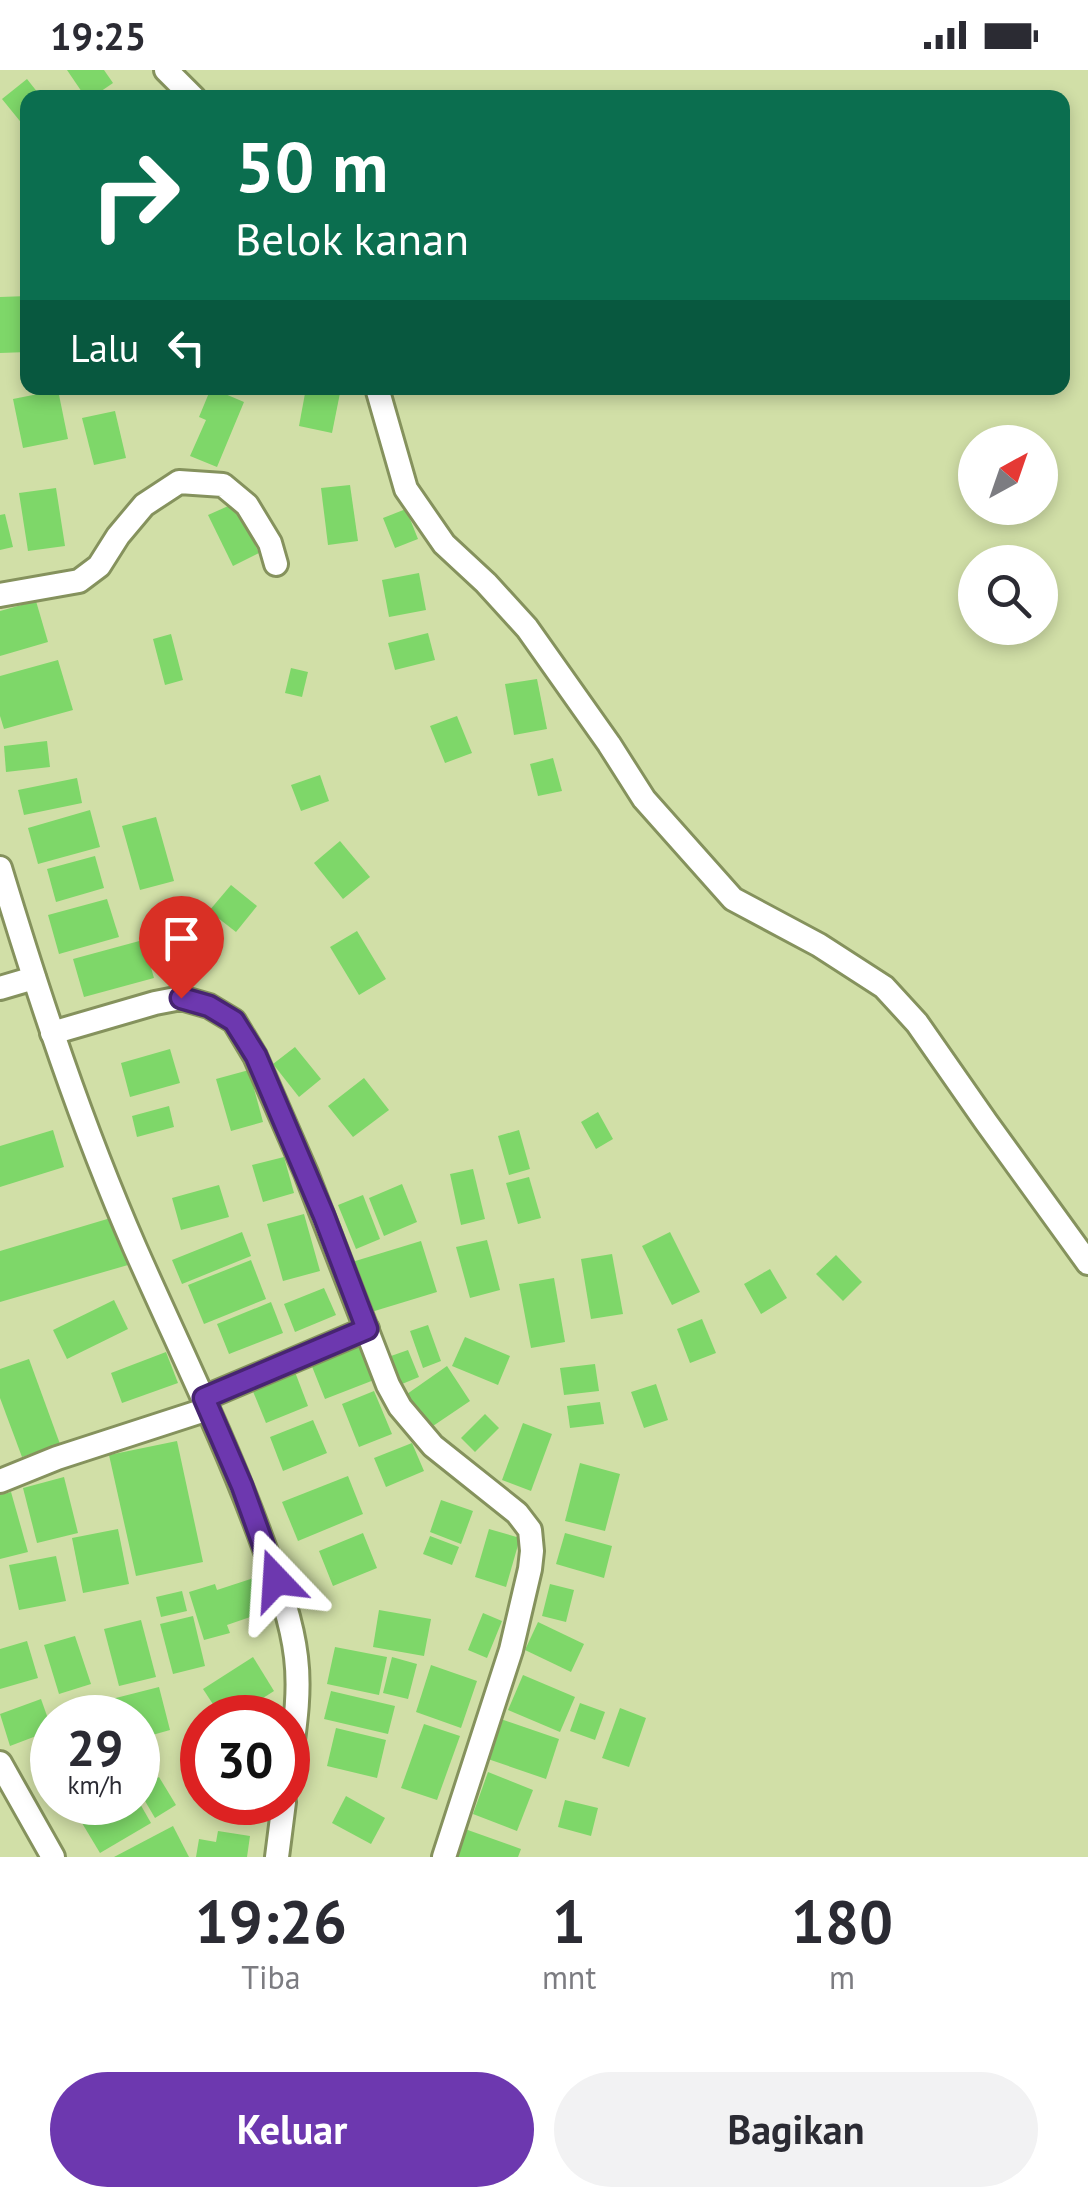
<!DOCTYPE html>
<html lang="id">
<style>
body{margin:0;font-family:"PT Sans",sans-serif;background:#f2f2f3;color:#2b2b33;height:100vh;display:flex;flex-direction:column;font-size:38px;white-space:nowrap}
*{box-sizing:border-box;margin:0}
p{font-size:32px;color:#7c7c81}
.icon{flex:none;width:55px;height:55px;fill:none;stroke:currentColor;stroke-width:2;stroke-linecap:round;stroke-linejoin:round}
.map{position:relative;height:1787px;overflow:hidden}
.panel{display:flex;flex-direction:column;background:#fff;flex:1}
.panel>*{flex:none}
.top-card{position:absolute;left:20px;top:20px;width:1050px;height:305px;border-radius:20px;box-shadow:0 5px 15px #0003;background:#0b6e4f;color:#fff;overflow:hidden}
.needle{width:65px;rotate:40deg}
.buttons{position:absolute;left:958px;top:355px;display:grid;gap:20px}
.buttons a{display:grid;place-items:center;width:100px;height:100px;border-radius:50%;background:#fff;box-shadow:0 5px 15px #0003;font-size:50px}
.speed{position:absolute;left:30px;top:1625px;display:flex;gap:20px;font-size:50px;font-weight:700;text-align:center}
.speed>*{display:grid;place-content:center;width:130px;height:130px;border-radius:50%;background:#fff;box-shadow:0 5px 15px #0003;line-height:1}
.speed small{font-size:25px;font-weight:400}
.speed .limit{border:15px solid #d22;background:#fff;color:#111}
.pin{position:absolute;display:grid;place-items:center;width:85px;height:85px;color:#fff;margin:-102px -42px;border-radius:50% 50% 50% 0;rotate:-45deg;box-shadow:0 0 10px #0007}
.pin .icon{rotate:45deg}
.me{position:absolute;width:110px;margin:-55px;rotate:340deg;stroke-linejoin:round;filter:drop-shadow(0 0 8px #0008)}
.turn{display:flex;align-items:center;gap:35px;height:210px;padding:0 50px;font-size:45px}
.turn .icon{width:130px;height:130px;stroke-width:2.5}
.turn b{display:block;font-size:70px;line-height:85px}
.then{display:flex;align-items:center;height:95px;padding:0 50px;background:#0003;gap:20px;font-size:38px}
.eta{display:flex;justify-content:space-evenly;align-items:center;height:170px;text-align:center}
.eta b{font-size:60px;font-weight:700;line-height:70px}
.cta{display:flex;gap:20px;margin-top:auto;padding:20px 50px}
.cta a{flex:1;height:115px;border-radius:60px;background:#6d38af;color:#fff;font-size:40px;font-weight:700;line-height:115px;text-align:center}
.cta a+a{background:#f2f2f3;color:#2b2b33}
.status{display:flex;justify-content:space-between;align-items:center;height:70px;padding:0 50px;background:#fff;direction:ltr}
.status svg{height:28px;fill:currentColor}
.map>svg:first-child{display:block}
</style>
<div class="status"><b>19:25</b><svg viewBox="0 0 49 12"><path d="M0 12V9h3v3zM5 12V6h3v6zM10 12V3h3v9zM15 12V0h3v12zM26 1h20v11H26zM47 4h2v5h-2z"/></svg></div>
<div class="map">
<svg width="1088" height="1787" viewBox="0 0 1088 1787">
<rect width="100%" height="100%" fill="#d1dfa7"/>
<g fill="#7ed769">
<path d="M67,0H104L113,13L91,28H86Z"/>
<path d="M27,9L42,28H28V61L2,29Z"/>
<path d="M28,226V282L0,283V227Z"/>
<path d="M211,318L244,332L217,397L190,386L206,350L199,347Z"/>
<path d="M306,318H341L332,363L299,356Z"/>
<path d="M58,320L68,369L23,378L13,329Z"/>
<path d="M115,341L126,388L94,395L82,348Z"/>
<path d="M350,415L358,471L328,475L321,418Z"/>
<path d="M56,418L65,476L28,481L19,423Z"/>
<path d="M235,433L259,483L233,496L208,445Z"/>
<path d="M406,439L418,469L395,478L383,448Z"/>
<path d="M5,444L13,477L0,480V445Z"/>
<path d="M419,503L426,540L389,547L382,510Z"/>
<path d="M36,531L48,572L0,586V541Z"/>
<path d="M428,563L435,590L395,600L388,573Z"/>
<path d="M171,564L183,610L165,615L153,569Z"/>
<path d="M58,590L73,640L4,659L0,646V606Z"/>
<path d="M291,598L308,602L302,627L285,623Z"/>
<path d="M537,609L547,659L514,665L505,614Z"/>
<path d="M457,646L472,683L445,693L430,656Z"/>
<path d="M47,671L50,697L6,702L4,676Z"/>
<path d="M553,688L562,721L538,726L530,694Z"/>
<path d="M320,705L329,731L301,741L291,715Z"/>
<path d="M77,708L82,733L24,745L18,720Z"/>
<path d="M90,740L100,777L38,794L28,758Z"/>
<path d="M156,747L174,811L140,820L122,756Z"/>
<path d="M340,771L370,807L343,829L314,793Z"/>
<path d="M95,786L104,818L56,832L47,799Z"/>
<path d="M231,815L257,836L236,862L209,841Z"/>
<path d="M107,829L119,867L59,884L48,845Z"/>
<path d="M357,861L386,909L359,925L330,877Z"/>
<path d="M143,870L154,908L84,927L73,889Z"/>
<path d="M295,977L321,1009L299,1027L273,994Z"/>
<path d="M170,979L180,1013L130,1027L121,993Z"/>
<path d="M249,1000L263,1052L231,1061L216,1009Z"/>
<path d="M364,1008L389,1040L353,1067L328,1036Z"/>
<path d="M169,1036L174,1057L137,1067L132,1046Z"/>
<path d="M598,1042L613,1069L596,1079L581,1052Z"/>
<path d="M53,1060L64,1097L0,1117V1076Z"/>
<path d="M519,1060L530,1099L509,1105L498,1066Z"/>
<path d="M284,1087L294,1123L263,1132L252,1095Z"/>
<path d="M473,1099L485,1149L461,1155L450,1104Z"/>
<path d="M529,1107L541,1148L518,1154L506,1113Z"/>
<path d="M402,1114L417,1152L384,1166L369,1128Z"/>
<path d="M219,1115L229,1147L181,1160L172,1128Z"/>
<path d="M363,1125L380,1169L356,1179L338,1135Z"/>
<path d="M304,1144L320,1201L283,1211L267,1154Z"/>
<path d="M114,1147L128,1195L0,1232V1181Z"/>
<path d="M242,1162L251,1186L182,1214L172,1190Z"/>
<path d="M670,1162L700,1222L672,1235L642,1176Z"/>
<path d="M487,1170L500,1220L470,1228L456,1177Z"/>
<path d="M421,1171L437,1222L368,1243L352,1192Z"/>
<path d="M612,1184L623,1244L591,1249L581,1189Z"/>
<path d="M836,1185L862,1212L843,1231L816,1204Z"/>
<path d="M251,1190L266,1229L204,1254L188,1215Z"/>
<path d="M770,1199L787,1228L761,1244L744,1214Z"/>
<path d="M554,1208L565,1272L531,1278L519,1214Z"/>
<path d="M324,1218L336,1245L295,1262L284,1234Z"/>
<path d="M114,1230L128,1259L67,1289L53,1260Z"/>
<path d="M271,1232L283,1263L229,1284L217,1254Z"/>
<path d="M702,1249L716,1283L690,1293L677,1259Z"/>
<path d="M428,1255L441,1291L423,1298L410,1261Z"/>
<path d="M465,1267L510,1286L498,1315L452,1296Z"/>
<path d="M360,1274L374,1310L325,1329L311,1294Z"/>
<path d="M408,1280L419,1307L402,1314L391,1286Z"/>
<path d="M166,1282L178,1313L122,1333L111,1303Z"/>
<path d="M29,1289L60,1374L22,1387L0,1328V1299Z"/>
<path d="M595,1294L599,1321L564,1325L560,1298Z"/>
<path d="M447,1296L470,1331L430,1358L407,1324Z"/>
<path d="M295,1302L308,1336L266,1353L252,1319Z"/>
<path d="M656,1314L668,1350L644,1358L631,1322Z"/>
<path d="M374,1321L392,1364L359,1377L342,1334Z"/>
<path d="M600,1332L604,1354L570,1358L567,1336Z"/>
<path d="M485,1344L499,1358L475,1382L461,1368Z"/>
<path d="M313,1350L327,1383L283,1401L270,1367Z"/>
<path d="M523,1353L552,1364L531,1421L502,1410Z"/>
<path d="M177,1371L203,1492L136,1506L109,1385Z"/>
<path d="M412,1373L424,1401L386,1417L374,1388Z"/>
<path d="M580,1393L620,1404L605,1461L565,1451Z"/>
<path d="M348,1406L363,1444L298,1471L282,1432Z"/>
<path d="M64,1407L78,1463L37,1473L23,1418Z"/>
<path d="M11,1422L28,1482L0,1489V1425Z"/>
<path d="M441,1430L473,1441L461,1474L430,1462Z"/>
<path d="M118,1459L129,1514L83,1523L72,1468Z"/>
<path d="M489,1459L520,1468L506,1517L475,1507Z"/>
<path d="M363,1463L377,1498L333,1516L319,1481Z"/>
<path d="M565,1463L612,1476L604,1508L556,1494Z"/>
<path d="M430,1466L459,1477L452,1495L423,1484Z"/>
<path d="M56,1486L66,1531L19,1540L9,1495Z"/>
<path d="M260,1506L271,1540L227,1555L230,1563L204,1570L189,1522L215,1514L217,1520Z"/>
<path d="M550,1514L574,1520L566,1552L542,1546Z"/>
<path d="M182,1521L187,1541L161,1547L156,1527Z"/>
<path d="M379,1540L431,1549L424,1586L373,1577Z"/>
<path d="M483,1543L502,1551L487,1588L468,1580Z"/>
<path d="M193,1546L205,1596L173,1604L160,1554Z"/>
<path d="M141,1550L156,1607L119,1616L104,1559Z"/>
<path d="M538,1552L584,1574L571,1602L525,1580Z"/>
<path d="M75,1566L91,1614L59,1624L44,1575Z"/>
<path d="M27,1571L38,1608L0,1619V1579Z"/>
<path d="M335,1577L387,1587L379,1625L327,1614Z"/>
<path d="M253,1587L274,1621L232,1648H222L203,1619Z"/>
<path d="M392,1587L417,1594L408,1629L383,1623Z"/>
<path d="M431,1595L477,1611L461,1658L416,1642Z"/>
<path d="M523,1605L575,1627L560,1662L508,1640Z"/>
<path d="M159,1617L170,1660L138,1669V1648H104L100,1632Z"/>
<path d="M331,1621L395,1636L388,1664L324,1649Z"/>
<path d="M41,1629L52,1660L10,1676L0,1644Z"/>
<path d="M580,1633L605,1642L595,1670L570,1661Z"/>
<path d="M620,1638L646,1648L629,1697L602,1688Z"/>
<path d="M498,1648L559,1669L546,1709L485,1688Z"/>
<path d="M424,1654L460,1666L437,1730L401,1718Z"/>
<path d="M336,1658L386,1670L377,1708L327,1696Z"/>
<path d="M488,1702L533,1720L517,1761L473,1744Z"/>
<path d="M159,1707L176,1735L155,1748L138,1719Z"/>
<path d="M346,1726L385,1748L371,1774L332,1753Z"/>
<path d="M565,1730L598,1738L591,1766L558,1757Z"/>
<path d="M117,1732H139L151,1753L100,1783L82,1753Z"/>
<path d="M173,1756L189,1787H114Z"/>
<path d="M465,1759L521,1779L518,1787H455Z"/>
<path d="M218,1761L250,1766L247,1787H196L199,1769L216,1772Z"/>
</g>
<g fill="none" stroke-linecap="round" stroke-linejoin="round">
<defs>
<g id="street">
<path d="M166,0L194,28"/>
<path d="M377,318L406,419L444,474L486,513L527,558L609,674L644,729L733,829L819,875L884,917L917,953L986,1052L1088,1193"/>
<path d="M0,525L79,511L99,496L118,466L144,435L179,412L223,415L247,435L270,473L276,494"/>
<path d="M0,798C39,927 81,1054 135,1178C177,1273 223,1366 259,1463C274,1504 291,1544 296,1587C301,1628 293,1667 288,1708"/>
<path d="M0,918L34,908"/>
<path d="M52,963L155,933L181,928L209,936L234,951L255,986L306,1103L388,1315L400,1337L433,1376L517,1443L530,1460L532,1481L530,1499L511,1580L444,1787"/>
<path d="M204,1328L367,1259"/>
<path d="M0,1411L57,1388L208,1339"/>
<path d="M0,1693L53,1787"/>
<path d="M277,1787L284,1732"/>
</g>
</defs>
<use href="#street" stroke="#85925d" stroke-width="28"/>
<use href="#street" stroke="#fff" stroke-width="22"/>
</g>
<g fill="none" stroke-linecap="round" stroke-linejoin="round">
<defs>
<path id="route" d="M181,928L209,936L234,951L256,986L324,1146L367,1259L204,1328L242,1416L276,1510"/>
</defs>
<use href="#route" stroke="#472472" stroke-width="25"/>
<use href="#route" stroke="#6d38af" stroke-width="18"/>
</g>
</svg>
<div class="buttons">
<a><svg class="needle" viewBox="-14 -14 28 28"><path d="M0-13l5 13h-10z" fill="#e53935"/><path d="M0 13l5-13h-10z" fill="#7c7c81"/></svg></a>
<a><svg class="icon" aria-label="search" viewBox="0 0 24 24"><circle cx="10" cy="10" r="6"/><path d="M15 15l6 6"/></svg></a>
</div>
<div class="speed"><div>29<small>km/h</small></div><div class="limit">30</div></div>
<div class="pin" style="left:181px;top:928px;background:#d93025"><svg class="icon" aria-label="arrive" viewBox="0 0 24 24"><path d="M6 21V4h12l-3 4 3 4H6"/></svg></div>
<svg class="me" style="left:276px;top:1510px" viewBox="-20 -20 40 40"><path d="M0-17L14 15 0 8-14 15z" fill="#6d38af" stroke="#fff" stroke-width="4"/></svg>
<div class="top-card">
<div class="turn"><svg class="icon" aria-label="right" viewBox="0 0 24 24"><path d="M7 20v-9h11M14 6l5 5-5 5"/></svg><div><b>50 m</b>Belok kanan</div></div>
<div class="then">Lalu<svg class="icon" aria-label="left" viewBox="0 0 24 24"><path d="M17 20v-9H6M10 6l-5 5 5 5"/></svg></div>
</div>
</div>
<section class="panel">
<div class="eta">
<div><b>19:26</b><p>Tiba</p></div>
<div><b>1</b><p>mnt</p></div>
<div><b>180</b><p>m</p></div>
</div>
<div class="cta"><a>Keluar</a><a>Bagikan</a></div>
</section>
